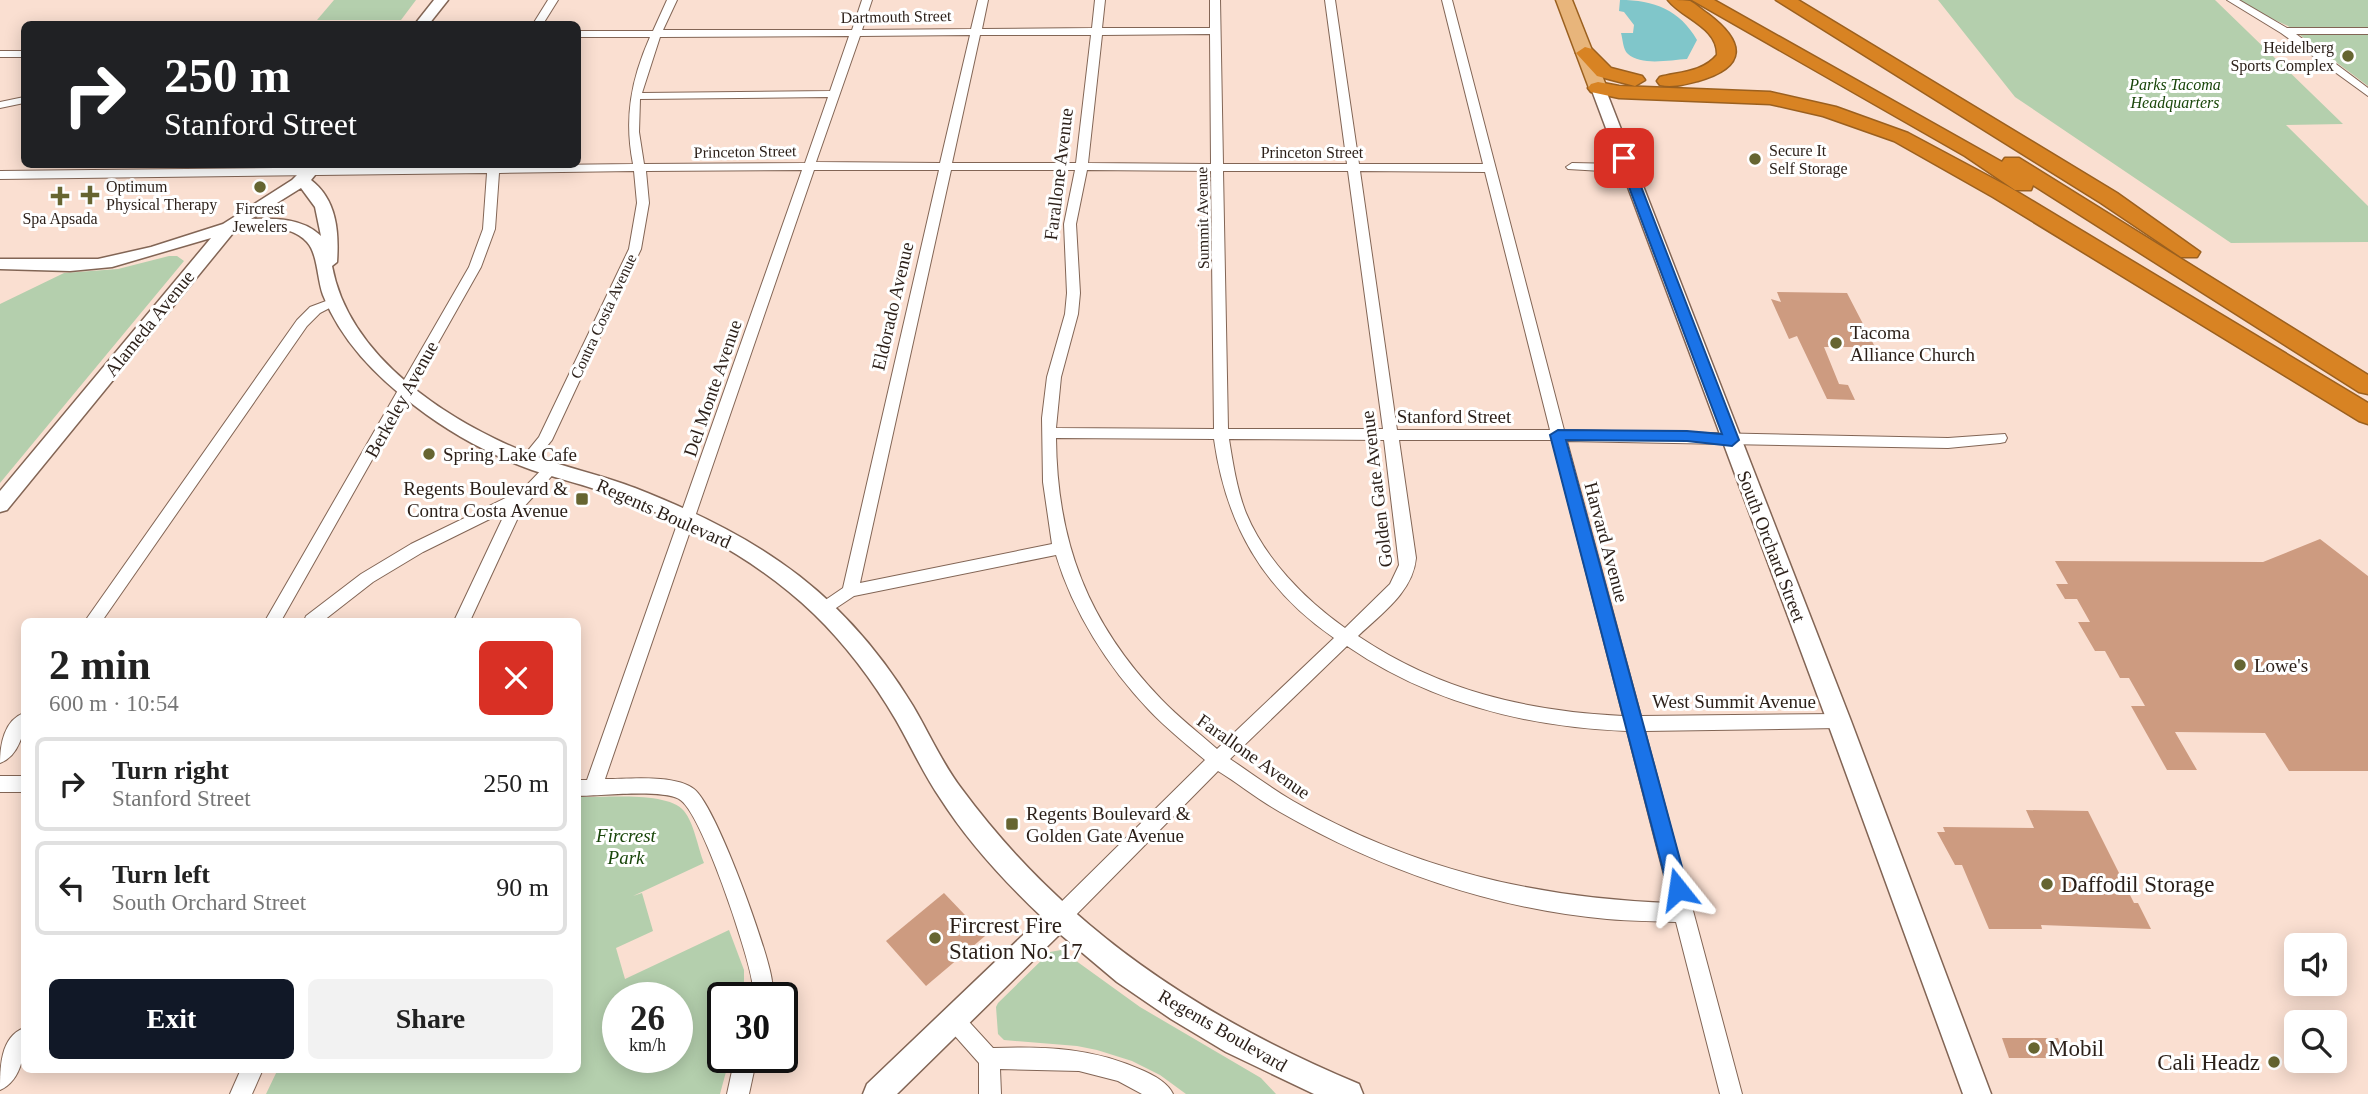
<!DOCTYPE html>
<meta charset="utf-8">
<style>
body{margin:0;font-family:Georgia,serif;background:#f2f2f2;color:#222;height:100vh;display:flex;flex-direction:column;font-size:26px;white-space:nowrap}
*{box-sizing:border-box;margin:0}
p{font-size:23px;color:#767676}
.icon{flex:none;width:38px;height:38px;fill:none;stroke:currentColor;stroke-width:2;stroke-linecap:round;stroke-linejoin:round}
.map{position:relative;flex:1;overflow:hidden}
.details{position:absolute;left:21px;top:618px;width:560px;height:455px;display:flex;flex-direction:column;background:#fff;border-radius:10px;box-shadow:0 4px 18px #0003}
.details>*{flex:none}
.hud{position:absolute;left:21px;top:21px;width:560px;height:147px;border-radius:10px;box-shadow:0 4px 18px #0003;background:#202124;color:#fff;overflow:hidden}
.fabs{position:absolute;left:2284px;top:933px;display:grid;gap:14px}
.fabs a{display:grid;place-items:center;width:63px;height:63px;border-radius:10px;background:#fff;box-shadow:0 4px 18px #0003;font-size:35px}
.speed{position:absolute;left:602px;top:982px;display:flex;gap:14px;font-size:35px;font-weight:700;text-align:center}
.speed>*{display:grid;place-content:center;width:91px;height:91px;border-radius:50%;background:#fff;box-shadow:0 4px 18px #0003;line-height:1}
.speed small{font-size:18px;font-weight:400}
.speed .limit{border:4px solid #111;border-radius:10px;background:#fff;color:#111}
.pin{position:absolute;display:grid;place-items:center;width:60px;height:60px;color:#fff;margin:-30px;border-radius:14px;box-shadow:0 4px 10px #0006}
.me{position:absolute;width:77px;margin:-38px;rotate:345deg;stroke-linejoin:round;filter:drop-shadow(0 0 5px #0008)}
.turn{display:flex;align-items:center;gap:24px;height:147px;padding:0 28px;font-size:32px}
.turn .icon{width:91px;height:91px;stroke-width:2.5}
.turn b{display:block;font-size:49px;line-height:60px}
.round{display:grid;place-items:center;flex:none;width:74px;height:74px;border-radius:10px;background:#f2f2f2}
.head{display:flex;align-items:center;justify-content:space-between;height:119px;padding:0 28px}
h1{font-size:42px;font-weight:700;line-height:52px}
.primary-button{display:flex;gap:14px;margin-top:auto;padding:14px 28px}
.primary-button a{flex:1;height:80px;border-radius:10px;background:#111827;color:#fff;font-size:28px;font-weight:700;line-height:80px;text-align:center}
.primary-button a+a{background:#f2f2f2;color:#222}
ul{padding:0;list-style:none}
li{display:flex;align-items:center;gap:21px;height:94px;margin:0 14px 10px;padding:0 14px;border:4px solid #e0e0e0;border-radius:10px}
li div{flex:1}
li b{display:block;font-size:26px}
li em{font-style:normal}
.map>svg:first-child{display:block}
</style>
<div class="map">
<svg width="2368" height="1094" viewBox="0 0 2368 1094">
<rect width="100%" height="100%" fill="#fadfd1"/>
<g fill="#b4cfad" fill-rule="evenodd">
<path d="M334,0H416L401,20H317Z"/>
<path d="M1938,0H2215L2343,124L2286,125L2368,206V242L2231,243L2015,97Z"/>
<path d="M2239,0H2368V86L2288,26L2251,9Z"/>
<path d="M169,256H177L184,261L0,483V304L64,273L118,269Z"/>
<path d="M578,797C603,798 668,791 684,811C694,823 698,848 704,863L633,896L642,893L653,931L616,948L625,979L729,930L744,970V997L723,998V1057H730L720,1094H266L278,1069H578ZM618,998H677V1057H618Z"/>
<path d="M1061,950L1140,1007L1261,1078L1276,1094H1186L1160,1075L1132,1061L1097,1050L1077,1046L1004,1040L998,1034L996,1007L998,1003L1050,952Z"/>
</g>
<path fill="#80c6ca" d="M1620,0C1654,0 1680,10 1697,40L1687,59C1670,60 1641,66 1628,54C1623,50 1623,40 1621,33H1633L1634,25L1624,12L1619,11Z"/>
<g fill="#cd9b80">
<path d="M1777,292L1847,293L1875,347H1824L1839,384L1848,385L1855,400L1827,399L1797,336L1789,339L1771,299L1781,302Z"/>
<path d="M2320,539L2368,576V771H2289L2265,733L2175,732L2197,770H2167L2131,706H2145L2129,678H2120L2105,651H2095L2078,622H2090L2077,599H2065L2056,584H2068L2055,561L2263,562Z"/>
<path d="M2026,810L2088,811L2134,903H2138L2151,929L2041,925L2042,929H1989L1962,865H1955L1937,832H1945L1943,827L2034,828Z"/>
<path d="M944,893L985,936L926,986L886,941Z"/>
<path d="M2002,1038H2058L2066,1058H2009Z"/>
</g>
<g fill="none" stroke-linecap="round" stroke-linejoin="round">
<defs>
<g id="street">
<path d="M548,0H558L543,24H533Z"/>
<path d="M667,0H677L663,30H852L862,0H872L862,30L971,29L978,0H988L982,29L1092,28L1095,0H1105L1102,28H1210V0H1220L1223,164H1347L1325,0H1335L1359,164H1483L1442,0H1452L1564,430L1948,438L2005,434L2007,438L2005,442L2000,443L1948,448L1567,441L1641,716L1839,714L1845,716L1848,721L1845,726L1839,728L1645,731L1742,1094H1720L1676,922C1653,921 1630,921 1607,919C1493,909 1379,869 1280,812C1259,800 1239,784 1218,771L1067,924L1060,926L1053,924L1050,917L1053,910L1205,760C1186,744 1166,728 1149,710C1108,667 1073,612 1056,555L854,596L824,616L818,615L816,610L818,605L843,588L939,170H814L605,779C629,779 675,774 694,789C716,806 768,950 772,981C773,986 772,992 771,998H751C751,992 752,986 752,981C748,954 701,810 679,799C661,789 600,796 578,796V780H587L802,170L646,171L649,203L641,249L552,440L533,463L528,464L521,459L539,437L629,249L637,203L634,171L499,173L495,229L481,267L281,621H265L469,267L483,229L487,173L0,179V171L633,164C624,118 631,80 650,37H578V31H653ZM1210,34L1211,164L1088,163L1102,35ZM970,35L940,163L816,162L860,36ZM980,35H1091L1076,163H952ZM849,36L830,91L642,93L660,37ZM828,97L805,163L644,164L639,132L640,99ZM951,170H1075L1064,224L1067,293L1065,314L1047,377L1042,418L1043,482L1052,544L860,583ZM1087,170L1211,171L1214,429L1056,428L1061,377L1078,314L1080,293L1076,224ZM1223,171H1348L1383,429H1228ZM1360,171L1485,172L1550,430H1397ZM1056,438L1214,439C1226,524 1262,588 1334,638L1217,749C1198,732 1178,717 1161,699C1088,623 1057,543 1056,438ZM1229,439L1384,440L1399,565L1390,584L1345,628C1305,600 1265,559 1246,513C1237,490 1233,464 1229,439ZM1399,440H1552L1623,716C1526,711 1440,691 1358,636C1381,614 1413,592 1416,558ZM1347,646C1430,703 1527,727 1627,731L1671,903C1535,898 1412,869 1293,801C1271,788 1251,773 1230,759Z"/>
<path d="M2227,0H2239L2287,28H2368V34H2296L2368,88V96L2281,33Z"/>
<rect x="0" y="51" width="24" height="6"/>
<path d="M24,97V103L0,108V102Z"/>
<path d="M1572,163L1619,164L1625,168L1619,172L1568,169L1566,167Z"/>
<path d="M334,298L341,302L320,313L307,326L102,621H85L297,320L310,307Z"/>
<path d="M552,463L559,468L522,509L470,621H454L506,511L423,552L373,582L323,621H304L306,616L361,574L411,544L522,490L547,464Z"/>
<path d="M24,713C26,730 19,756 0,763C0,745 4,720 24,713Z"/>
<rect x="0" y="776" width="24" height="16"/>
<path d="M954,1010L961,1013L993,1048C1047,1046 1095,1048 1144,1071C1155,1076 1168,1083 1173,1094H1142L1118,1081L1079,1071L1000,1069L1001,1094H979V1063L947,1027L944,1020L947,1013Z"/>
<path d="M24,1028C26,1048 23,1080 0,1090C0,1068 0,1037 24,1028Z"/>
<path d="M735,1057H757L749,1094H727Z"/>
<path d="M241,1069H263L252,1094H230Z"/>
</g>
<g id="secondary">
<path d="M434,0H448L429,24H415Z"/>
<path d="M1598,84L1605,88L1851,721L1991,1094H1963L1827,721L1591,88Z"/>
<path d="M308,164H324L311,180C337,200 339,232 337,262L332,266C349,359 451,423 532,455C566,468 602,475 635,488C686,508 736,531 780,562C834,599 879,650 913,706C929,733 942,763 961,788C1064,928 1201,1018 1359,1084L1363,1094H1314L1226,1052L1171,1019L1117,982L1060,934L897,1094H863L867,1084L1042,917C1004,881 968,842 940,798C923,773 911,746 896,720C873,681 846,645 814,614C758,560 686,522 612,495C586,485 559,479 532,470C490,455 450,433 415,406C376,376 341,341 323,295C317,279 318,254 307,242C290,223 254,226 233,233L7,510L0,512V491L211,238L112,267L70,271L0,269V259H98L151,247L223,224L292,180ZM301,188L315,207L321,236C303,218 275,218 251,219Z"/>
</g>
<path id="primary" d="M1556,0H1572L1607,88L1604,92L1598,93L1589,88Z"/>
<g id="highway">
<path d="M1668,0C1675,0 1684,0 1690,1C1696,4 1702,10 1708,14C1745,42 1748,67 1698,81C1686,84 1673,88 1660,85L1657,81L1660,77C1680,72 1703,72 1717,55C1718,27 1683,19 1668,0Z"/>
<path d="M1692,0H1714L2002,162L2005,158H2019L2368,375V394L2359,392L2033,185L2031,190H2015L1965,156Z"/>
<path d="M1776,0H1798L2117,193L2200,252L2197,257H2181L2101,203Z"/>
<path d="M1585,47L1592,49L1611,68L1642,76L1645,80L1635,86L1597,76L1576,53Z"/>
<path d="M1598,82L1619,86L1770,92L1836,107L1908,133L2009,187L2368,403V424L2359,421L1993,197L1894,141L1823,116L1770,104L1619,98L1591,92L1588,88L1591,84Z"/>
</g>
</defs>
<use href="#street" stroke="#826555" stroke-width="2"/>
<use href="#secondary" stroke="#826555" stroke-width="3"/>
<use href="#primary" stroke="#9b601f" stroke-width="3"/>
<use href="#highway" stroke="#9b601f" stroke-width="3"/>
<use href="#street" fill="#fff" fill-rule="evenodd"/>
<use href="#secondary" fill="#fff" fill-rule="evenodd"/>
<use href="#primary" fill="#e8b57b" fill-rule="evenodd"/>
<use href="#highway" fill="#d88323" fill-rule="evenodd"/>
</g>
<path fill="#1a73e8" stroke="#114b97" stroke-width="2" d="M1624,154L1630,158L1739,440L1732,446L1687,441L1566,440L1688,889L1685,896L1678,898L1671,896L1668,889L1550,435L1558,430L1687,431L1722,434L1618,158Z"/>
<g fill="#666531" stroke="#fff" stroke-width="2.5">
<circle cx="2348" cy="56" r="7"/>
<circle cx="1755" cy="159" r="7"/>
<circle cx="260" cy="187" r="7"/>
<path d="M86.5 184.5h7v7h7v7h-7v7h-7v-7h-7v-7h7z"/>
<path d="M56.5 185.5h7v7h7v7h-7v7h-7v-7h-7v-7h7z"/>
<circle cx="1836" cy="343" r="7"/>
<circle cx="429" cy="454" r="7"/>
<rect x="575" y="492" width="14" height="14" rx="3.5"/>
<circle cx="2240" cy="665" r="7"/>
<rect x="1005" y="817" width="14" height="14" rx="3.5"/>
<circle cx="2047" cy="884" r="7"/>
<circle cx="935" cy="938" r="7"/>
<circle cx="2034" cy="1048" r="7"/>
<circle cx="2274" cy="1062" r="7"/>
</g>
<g text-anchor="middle" stroke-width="6" stroke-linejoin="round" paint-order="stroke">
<g font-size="16" fill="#2b1f18" stroke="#fff">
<text transform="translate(896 16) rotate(-1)" y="6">Dartmouth Street</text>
<text transform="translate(745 151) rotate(-1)" y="6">Princeton Street</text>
<text x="1312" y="158">Princeton Street</text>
<text transform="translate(1202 218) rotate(-91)" y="6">Summit Avenue</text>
<text transform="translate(603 316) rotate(-65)" y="6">Contra Costa Avenue</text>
</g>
<g font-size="16" fill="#2b1f18" stroke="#fff" text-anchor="start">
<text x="2334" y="53" text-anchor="end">Heidelberg<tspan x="2334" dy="18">Sports Complex</tspan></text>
<text x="1769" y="156">Secure It<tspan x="1769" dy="18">Self Storage</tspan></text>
<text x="106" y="192">Optimum<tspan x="106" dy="18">Physical Therapy</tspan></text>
<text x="260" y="214" text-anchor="middle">Fircrest<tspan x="260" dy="18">Jewelers</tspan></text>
<text x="60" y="224" text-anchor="middle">Spa Apsada</text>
</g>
<g font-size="16" font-style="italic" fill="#19460a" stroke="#fff">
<text x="2175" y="90">Parks Tacoma<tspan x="2175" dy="18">Headquarters</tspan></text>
</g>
<g font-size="19" fill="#2b1f18" stroke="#fff">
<text transform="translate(1058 174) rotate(-83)" y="7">Farallone Avenue</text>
<text transform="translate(892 306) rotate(-77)" y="7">Eldorado Avenue</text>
<text transform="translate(149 323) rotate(-51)" y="7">Alameda Avenue</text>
<text transform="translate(712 388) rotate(-71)" y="7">Del Monte Avenue</text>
<text transform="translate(401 399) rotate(-61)" y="7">Berkeley Avenue</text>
<text x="1454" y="423">Stanford Street</text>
<text transform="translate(1376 489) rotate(-97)" y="7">Golden Gate Avenue</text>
<text transform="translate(664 513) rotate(24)" y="7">Regents Boulevard</text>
<text transform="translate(1607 542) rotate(75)" y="7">Harvard Avenue</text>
<text transform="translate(1772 546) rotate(69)" y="7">South Orchard Street</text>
<text x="1734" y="708">West Summit Avenue</text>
<text transform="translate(1254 756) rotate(35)" y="7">Farallone Avenue</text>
<text transform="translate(1223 1030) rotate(30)" y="7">Regents Boulevard</text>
</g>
<g font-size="19" fill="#2b1f18" stroke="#fff" text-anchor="start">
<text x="1850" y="339">Tacoma<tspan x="1850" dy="22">Alliance Church</tspan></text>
<text x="443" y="461">Spring Lake Cafe</text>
<text x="568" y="495" text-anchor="end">Regents Boulevard &amp;<tspan x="568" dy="22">Contra Costa Avenue</tspan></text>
<text x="2254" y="672">Lowe's</text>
<text x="1026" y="820">Regents Boulevard &amp;<tspan x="1026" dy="22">Golden Gate Avenue</tspan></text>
</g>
<g font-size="19" font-style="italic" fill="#19460a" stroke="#fff">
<text x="626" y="842">Fircrest<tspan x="626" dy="22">Park</tspan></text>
</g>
<g font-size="23" fill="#2b1f18" stroke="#fff" text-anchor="start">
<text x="2061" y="892">Daffodil Storage</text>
<text x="949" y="933">Fircrest Fire<tspan x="949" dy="26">Station No. 17</tspan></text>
<text x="2048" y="1056">Mobil</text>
<text x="2260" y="1070" text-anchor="end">Cali Headz</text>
</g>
</g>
</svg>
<div class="fabs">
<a><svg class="icon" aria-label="sound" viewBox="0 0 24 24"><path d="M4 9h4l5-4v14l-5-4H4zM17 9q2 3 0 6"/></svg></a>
<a><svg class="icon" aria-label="search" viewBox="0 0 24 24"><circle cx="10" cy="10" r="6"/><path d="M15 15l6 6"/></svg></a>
</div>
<div class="speed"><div>26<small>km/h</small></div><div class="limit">30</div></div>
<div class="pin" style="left:1624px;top:158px;background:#d93025"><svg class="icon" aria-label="arrive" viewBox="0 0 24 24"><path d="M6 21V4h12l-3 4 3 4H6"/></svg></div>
<svg class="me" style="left:1678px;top:889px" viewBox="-20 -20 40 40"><path d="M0-17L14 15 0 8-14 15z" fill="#1a73e8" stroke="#fff" stroke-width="4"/></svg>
<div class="hud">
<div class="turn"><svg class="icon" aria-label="right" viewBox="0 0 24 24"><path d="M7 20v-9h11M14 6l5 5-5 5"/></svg><div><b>250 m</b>Stanford Street</div></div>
</div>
<section class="details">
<div class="head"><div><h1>2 min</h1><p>600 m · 10:54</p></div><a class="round" style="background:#d93025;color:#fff"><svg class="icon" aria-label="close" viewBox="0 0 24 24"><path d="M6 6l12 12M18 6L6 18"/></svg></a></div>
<ul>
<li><svg class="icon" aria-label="right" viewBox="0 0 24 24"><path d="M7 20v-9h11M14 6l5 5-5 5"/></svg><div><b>Turn right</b><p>Stanford Street</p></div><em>250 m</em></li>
<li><svg class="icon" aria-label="left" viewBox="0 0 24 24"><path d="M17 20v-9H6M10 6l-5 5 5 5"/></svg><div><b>Turn left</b><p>South Orchard Street</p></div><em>90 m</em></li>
</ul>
<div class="primary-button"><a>Exit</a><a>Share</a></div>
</section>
</div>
